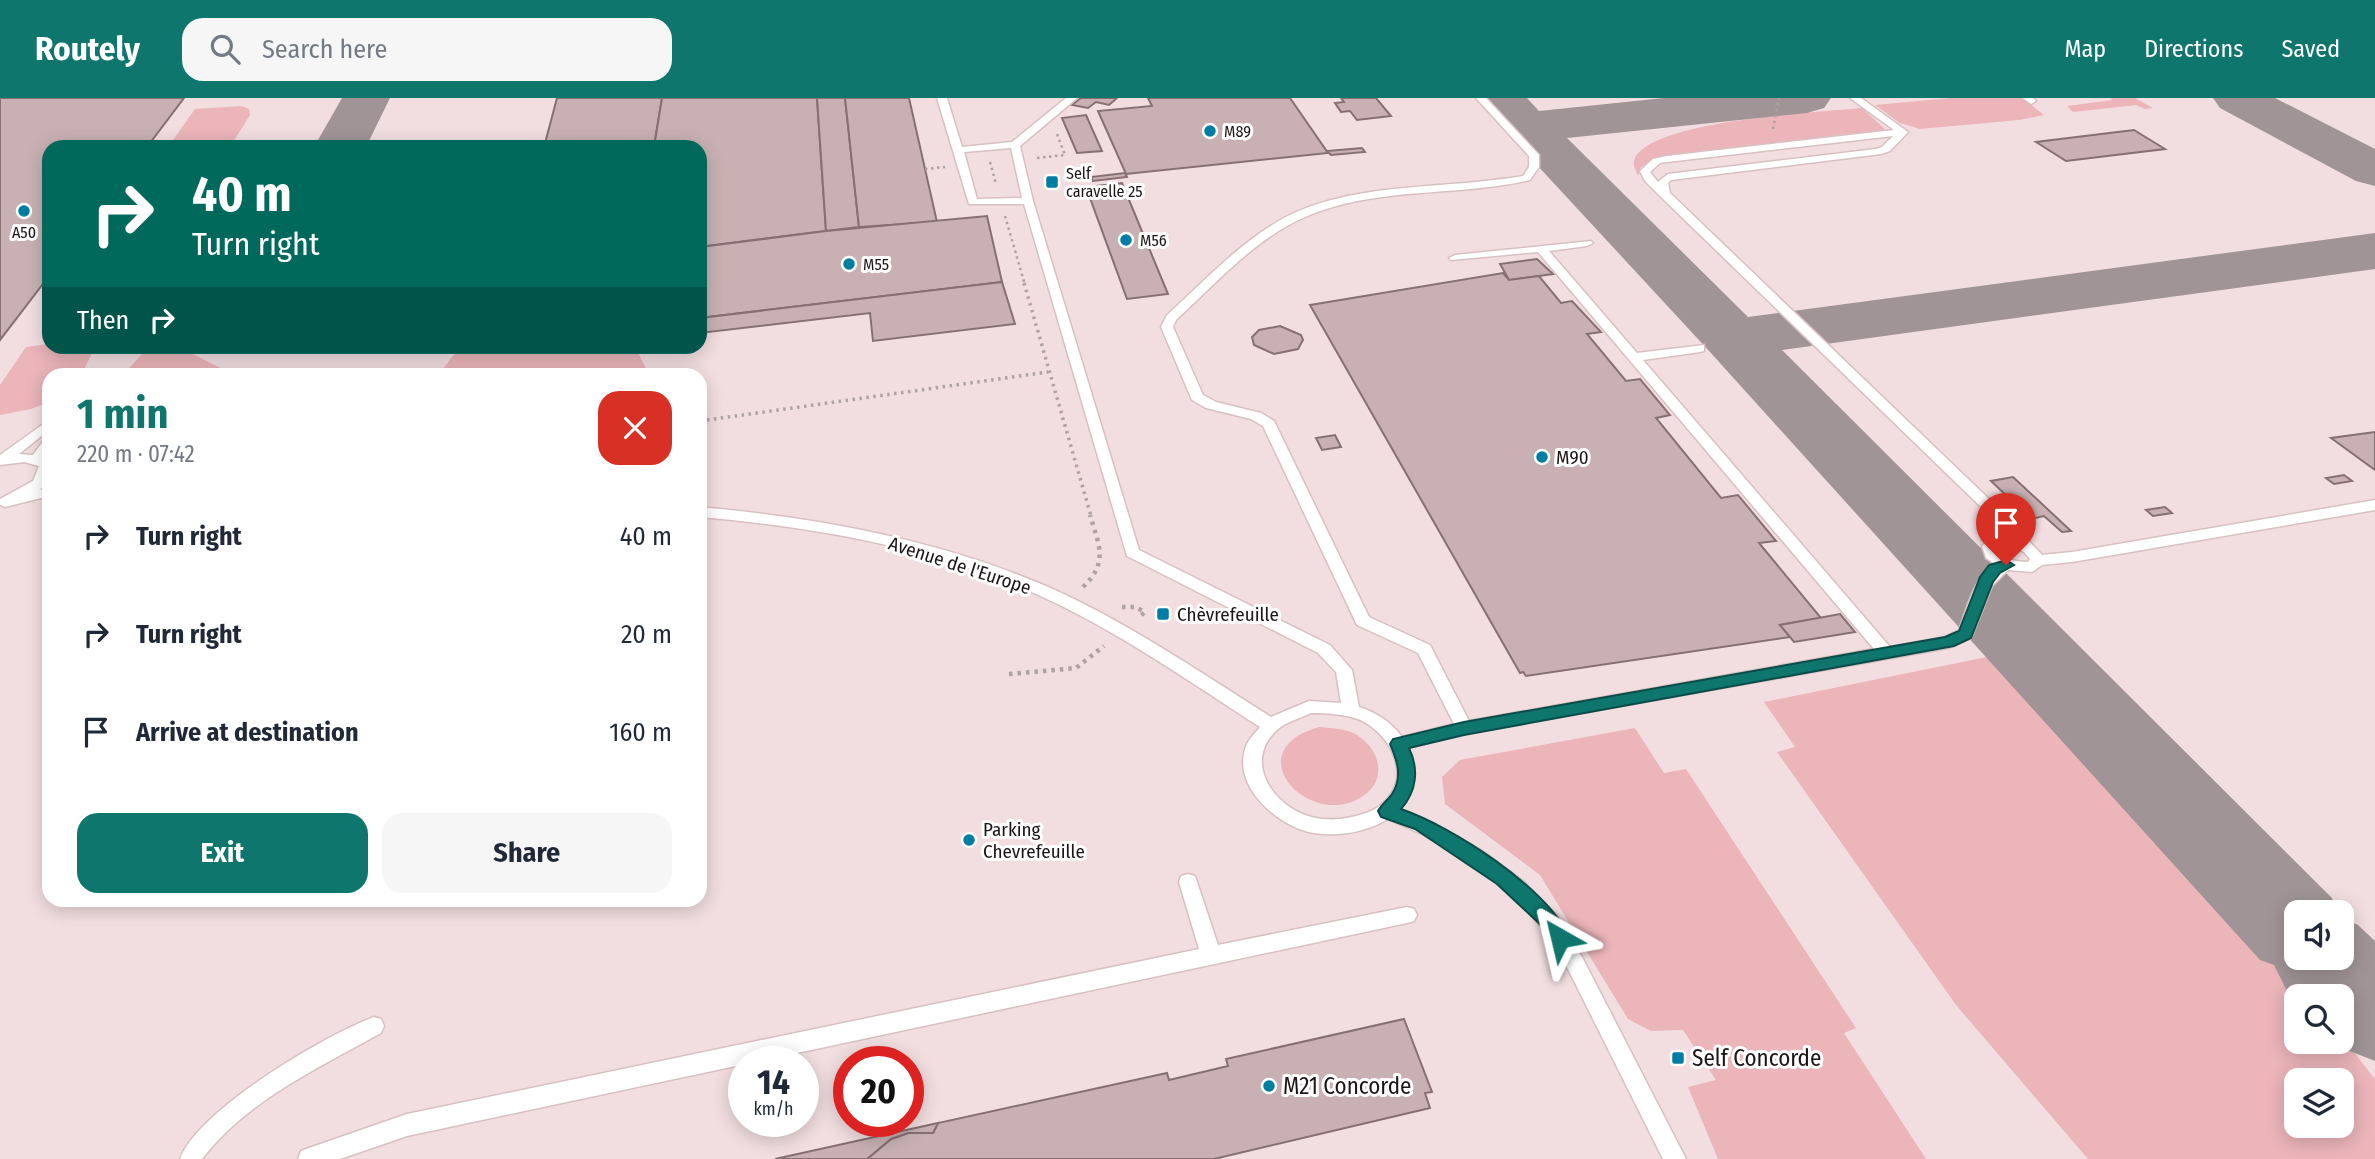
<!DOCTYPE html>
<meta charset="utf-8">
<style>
body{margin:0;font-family:"Fira Sans Condensed",sans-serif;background:#f6f6f7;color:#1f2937;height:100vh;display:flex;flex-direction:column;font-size:26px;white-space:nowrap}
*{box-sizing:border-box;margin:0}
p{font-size:23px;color:#747a83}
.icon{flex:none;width:38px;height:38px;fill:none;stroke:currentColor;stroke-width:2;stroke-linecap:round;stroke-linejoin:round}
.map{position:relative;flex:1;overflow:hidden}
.sheet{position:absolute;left:42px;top:270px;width:665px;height:539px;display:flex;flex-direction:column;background:#fff;border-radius:21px;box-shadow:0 4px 18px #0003}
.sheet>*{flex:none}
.top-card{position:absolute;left:42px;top:42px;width:665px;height:214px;border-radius:21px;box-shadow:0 4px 18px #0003;background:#00695c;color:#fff;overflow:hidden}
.controls{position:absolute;left:2284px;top:802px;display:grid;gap:14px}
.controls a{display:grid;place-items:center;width:70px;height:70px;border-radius:14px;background:#fff;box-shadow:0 4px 18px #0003;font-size:35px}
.speed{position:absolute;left:728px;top:948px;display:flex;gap:14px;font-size:35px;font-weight:700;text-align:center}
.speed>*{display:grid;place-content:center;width:91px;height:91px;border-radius:50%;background:#fff;box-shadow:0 4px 18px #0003;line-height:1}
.speed small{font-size:18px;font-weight:400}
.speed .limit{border:10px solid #d22;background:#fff;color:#111}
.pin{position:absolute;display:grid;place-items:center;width:60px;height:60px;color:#fff;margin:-72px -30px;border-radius:50% 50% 50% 0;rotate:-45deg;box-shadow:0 0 7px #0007}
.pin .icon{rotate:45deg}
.me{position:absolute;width:77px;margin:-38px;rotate:323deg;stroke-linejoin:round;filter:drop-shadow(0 0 5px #0008)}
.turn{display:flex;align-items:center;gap:24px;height:147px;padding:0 35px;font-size:32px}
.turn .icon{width:91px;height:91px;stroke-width:2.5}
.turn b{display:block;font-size:49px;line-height:60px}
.then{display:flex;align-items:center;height:66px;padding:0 35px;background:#0003;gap:14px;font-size:26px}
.round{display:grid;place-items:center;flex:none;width:74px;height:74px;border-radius:21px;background:#f6f6f7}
.headline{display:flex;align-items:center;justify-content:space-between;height:119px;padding:0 35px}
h1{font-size:42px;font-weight:700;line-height:52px;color:#0f766e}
.button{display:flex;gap:14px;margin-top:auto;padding:14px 35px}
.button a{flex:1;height:80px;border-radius:21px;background:#0f766e;color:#fff;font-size:28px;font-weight:700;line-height:80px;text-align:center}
.button a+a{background:#f6f6f7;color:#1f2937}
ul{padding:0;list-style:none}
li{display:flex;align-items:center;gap:21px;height:98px;padding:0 35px}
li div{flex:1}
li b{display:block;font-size:26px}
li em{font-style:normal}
header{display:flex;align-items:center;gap:42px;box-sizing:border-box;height:98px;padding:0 35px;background:#0f766e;color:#fff}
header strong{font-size:33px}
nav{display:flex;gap:38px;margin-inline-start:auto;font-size:24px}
.search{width:490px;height:63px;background:#f6f6f7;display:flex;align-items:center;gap:18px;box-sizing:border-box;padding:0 24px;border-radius:21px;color:#747a83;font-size:26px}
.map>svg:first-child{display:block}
</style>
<header>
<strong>Routely</strong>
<div class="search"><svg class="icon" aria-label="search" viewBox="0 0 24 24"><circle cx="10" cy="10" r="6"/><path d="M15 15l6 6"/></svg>Search here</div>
<nav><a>Map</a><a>Directions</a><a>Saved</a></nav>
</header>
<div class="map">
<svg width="2375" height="1061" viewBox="0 0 2375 1061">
<rect width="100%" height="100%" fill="#feeff0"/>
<path fill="#f2dee0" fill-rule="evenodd" d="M0,0H2375V1061H0ZM49,49H700V248H49ZM49,276H700V802H49ZM2296,814H2342V859H2296ZM2296,898H2342V943H2296ZM744,964H803V1024H744ZM849,964H908V1024H849ZM2296,982H2342V1027H2296Z"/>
<g fill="#ebb5ba" fill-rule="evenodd">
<path d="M1951,0H2022L2044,17L2019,22L1920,31L1900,25L1875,7Z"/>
<path d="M2110,0H2135L2153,10L2145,11L2136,7L2073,14L2067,8L2113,2Z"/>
<path d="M242,8L249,11L250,17L230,49H168L195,11Z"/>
<path d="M1862,10L1885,31L1880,34L1834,37L1836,40L1657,60L1641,69L1638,78C1636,72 1633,69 1634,63C1645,22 1822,14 1862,10Z"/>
<path d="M49,246V248L89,249L92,255L82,276H49V304L31,311L0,317V287L26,249Z"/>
<path d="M372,249H635L649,276H439L456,254Z"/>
<path d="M189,254L232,276H124L142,256Z"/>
<path d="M1987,559L2305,898H2296V943H2342V939L2375,981V1061H2088L1956,907L1777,654L1795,649L1764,604ZM2296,982H2342V1027H2296Z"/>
<path d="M1319,629C1330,630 1340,630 1351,634C1377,645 1391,679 1363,698C1311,734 1234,653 1319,629Z"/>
<path d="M1635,630L1664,675L1686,671L1856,930L1844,935L1926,1061H1718L1688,989L1716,982L1683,932L1651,933L1628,921L1540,777L1445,706L1442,679L1460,662Z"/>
</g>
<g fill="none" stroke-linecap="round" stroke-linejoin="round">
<g fill="#a09496" fill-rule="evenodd">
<path d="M342,0H390L366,49H314Z"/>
<path d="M1475,0H1527L1539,13L1664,0H1831L1824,10L1807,15L1567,40L1748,219L2375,135V171L1782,252L2332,800L2338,814H2296V859H2342V820L2358,827L2375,843V963L2337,948L2333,943H2342V898H2296V903L2286,891L2274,867L2260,862L1710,254Z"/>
<path d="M2213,0H2275L2375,51V88L2356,83L2220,10Z"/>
</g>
</g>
<g fill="#c9b1b3" stroke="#867072" stroke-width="2">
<path d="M0,0H184L147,49H49V178L0,242Z"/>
<path d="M557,0H662L654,49H544Z"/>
<path d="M662,0H817L826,133L700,149V49H654Z"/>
<path d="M817,0H845L859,129L826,133Z"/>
<path d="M845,0H909L937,124L859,129Z"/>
<path d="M1081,0H1117L1109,7L1096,4L1088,10L1072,7Z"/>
<path d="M1148,0H1290L1328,55L1126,76L1098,13L1152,8Z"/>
<path d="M1341,0H1376L1391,18L1357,22L1350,13L1341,14L1335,5L1344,4Z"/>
<path d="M1086,17L1102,53L1077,55L1062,20Z"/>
<path d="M2134,32L2165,51L2066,63L2036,44Z"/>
<path d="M1362,50L1365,54L1331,57L1327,53Z"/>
<path d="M1125,75L1127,79L1093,83L1091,79Z"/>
<path d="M1122,85L1168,196L1127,201L1086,89Z"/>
<path d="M987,118L1002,184L700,220V149L826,133Z"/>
<path d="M1537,161L1553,176L1509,182L1500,166Z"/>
<path d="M1503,175L1509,182L1539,178L1561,205L1572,203L1601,234L1587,236L1626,283L1640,281L1670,317L1656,320L1721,400L1738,397L1776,443L1759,445L1821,520L1780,527L1790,539L1526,578L1523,574L1520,575L1310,207Z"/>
<path d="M1002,184L1015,226L873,243L870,215L700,235V220Z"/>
<path d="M1280,228L1301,237L1303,242L1298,251L1274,256L1254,247L1252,239L1259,232Z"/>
<path d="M2375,334V372L2331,340Z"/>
<path d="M1335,337L1341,349L1322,352L1316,340Z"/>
<path d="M2344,377L2352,383L2334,386L2326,380Z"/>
<path d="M2013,379L2071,433L2062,434L2044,418L2031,421L1991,383Z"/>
<path d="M2165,409L2172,415L2153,418L2146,412Z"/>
<path d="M1840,516L1855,534L1794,544L1780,527Z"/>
<path d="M1404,921L1432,994L1425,995L1430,1010L1214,1061H867L891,1041L908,1035H933L938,1025L1167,975L1169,982L1228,968L1226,961Z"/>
<path d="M938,1025L933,1035H908L891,1041L867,1061H775Z"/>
</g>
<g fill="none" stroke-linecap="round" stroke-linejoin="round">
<defs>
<g id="lane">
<path d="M937,0H947L962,49L1012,44L1066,0H1077L1020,48L1033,103L1139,452L1330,547L1352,572L1359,609C1377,615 1390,623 1402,639L1454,626L1418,555L1357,527L1263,328L1251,321L1206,310L1192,302L1161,229L1167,217C1206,182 1247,136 1296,114C1366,84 1448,91 1523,78L1529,69V58L1476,0H1486L1539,57V69L1530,82C1456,99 1375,88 1305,119C1256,140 1215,186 1176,222L1173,229L1203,297L1216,304L1261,315L1274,323L1369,519L1430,547L1469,623L1874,551L1538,154L1451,162L1449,160L1455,157L1591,143L1593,145L1587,148L1549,153L1637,255L1704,247V253L1700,254L1643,262L1890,549L1945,539L1959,532C1968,509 1973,481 1995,466L1986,460L1982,448L1990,440L1998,437L1981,409L1661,99L1645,83L1640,73L1653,61L1667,58L1894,32L1850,0H1861L1908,34L1890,53L1881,56L1671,82L1668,85L1670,95L1991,403L2013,437L2028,442L2042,457L2072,454L2375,402V412L2072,464L2042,467L2032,474L2008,472L1992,488L1971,540L1948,550L1464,636L1408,650C1418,672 1414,691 1400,711L1437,727L1482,753L1524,784L1557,818L1583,861L1686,1061H1663L1569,873L1543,830L1510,795L1469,763L1424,737L1388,721C1366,734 1339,739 1314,735C1278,729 1229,687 1247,646C1250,640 1256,634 1260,629C1187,582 1115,531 1036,496C930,449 815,429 700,419V409C818,420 936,441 1046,488C1126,523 1198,573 1271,619L1309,603L1341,605L1336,574L1318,555L1127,458L1024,106H969ZM1893,38L1882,49L1876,51L1668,76L1658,84L1650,74L1660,65L1667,64ZM1011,50L1022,100L977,101L964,54ZM2009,446L2024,454L2030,461L2028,464C2016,463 2002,463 1997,450ZM1311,615C1327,615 1343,616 1358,621C1387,633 1410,671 1389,699C1382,708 1373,713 1363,716C1347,721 1333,723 1316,720C1276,713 1240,664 1278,631C1286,624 1301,620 1311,615Z"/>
<path d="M2023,0H2033L2036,3L2031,6Z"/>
<path d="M49,322V332L19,356L33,357L44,342L49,341V354L45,360L49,362V381L40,392L49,390V398L5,409L0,407V401L33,383L39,368L24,364L0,367V357Z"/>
<path d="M1188,776L1195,778L1218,847L1407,809L1414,811L1417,817L1414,823L1407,825L407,1038L340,1061H298L301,1053L309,1050L407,1016L1199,851L1179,784L1181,778Z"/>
<path d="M374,919L381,921L384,928L381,935C320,969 246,1003 202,1061H180C198,1012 325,937 374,919Z"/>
</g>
</defs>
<use href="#lane" stroke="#d8c0c2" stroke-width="3"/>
<g stroke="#aea2a3" stroke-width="2.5" stroke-dasharray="2.5 3.5" stroke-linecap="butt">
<path d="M1773,31L1779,0"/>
<path d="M1037,60L1065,57L1057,36"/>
<path d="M990,64L996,86"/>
<path d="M925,71L945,69"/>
<path d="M1005,118L1025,187"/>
</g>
<g stroke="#aea2a3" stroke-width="3.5" stroke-dasharray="2.5 4.5" stroke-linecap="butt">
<path d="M1024,185L1091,418"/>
<path d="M700,323L1048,274"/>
</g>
<g stroke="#aea2a3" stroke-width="4.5" stroke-dasharray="3.5 5" stroke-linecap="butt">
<path d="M1083,489C1109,464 1099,448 1090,417"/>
<path d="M1122,509H1135L1145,514L1138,520"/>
<path d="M1009,576L1076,570L1104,548"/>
</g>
<use href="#lane" fill="#fff" fill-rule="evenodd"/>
</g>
<path fill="#0f766e" stroke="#0a4d48" stroke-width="2" d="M2006,462L2014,467L2000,475L1993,484L1971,540L1954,548L1464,637L1409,650C1419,671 1417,693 1401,711C1453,729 1546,789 1570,840L1567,846L1560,849L1553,846L1543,829L1497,786L1415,731L1381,719L1378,713C1382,706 1388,702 1392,696C1403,679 1397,662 1390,646L1393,641L1464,624L1945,539L1959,533L1980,479L1989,467Z"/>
<g fill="#007da3" stroke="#fff" stroke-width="2.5">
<circle cx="1210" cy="33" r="7"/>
<rect x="1045" y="77" width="14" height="14" rx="3.5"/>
<circle cx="24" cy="113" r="7"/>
<circle cx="1126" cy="142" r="7"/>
<circle cx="849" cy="166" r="7"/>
<circle cx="1542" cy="359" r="7"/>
<rect x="1156" y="509" width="14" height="14" rx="3.5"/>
<circle cx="969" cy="742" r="7"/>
<rect x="1671" y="953" width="14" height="14" rx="3.5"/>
<circle cx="1269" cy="988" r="7"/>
</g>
<g text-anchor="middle" stroke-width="6" stroke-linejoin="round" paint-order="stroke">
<g font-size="16" fill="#1d1516" stroke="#fff" text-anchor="start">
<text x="1224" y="39">M89</text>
<text x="1066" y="81">Self<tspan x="1066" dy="18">caravelle 25</tspan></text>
<text x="24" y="140" text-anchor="middle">A50</text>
<text x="1140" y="148">M56</text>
<text x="863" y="172">M55</text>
</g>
<g font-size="19" fill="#1d1516" stroke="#fff" text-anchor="start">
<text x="1556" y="366">M90</text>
<text x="1177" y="523">Chèvrefeuille</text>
<text x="983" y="738">Parking<tspan x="983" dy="22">Chevrefeuille</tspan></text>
</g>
<g font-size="19" fill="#1d1516" stroke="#fff">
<text transform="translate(960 467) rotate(18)" y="7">Avenue de l'Europe</text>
</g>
<g font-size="23" fill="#1d1516" stroke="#fff" text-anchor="start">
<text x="1692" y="968">Self Concorde</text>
<text x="1283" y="996">M21 Concorde</text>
</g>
</g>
</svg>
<div class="controls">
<a><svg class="icon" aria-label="sound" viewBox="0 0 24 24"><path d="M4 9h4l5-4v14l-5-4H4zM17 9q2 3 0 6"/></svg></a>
<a><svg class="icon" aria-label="search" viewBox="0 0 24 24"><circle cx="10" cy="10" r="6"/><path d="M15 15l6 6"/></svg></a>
<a><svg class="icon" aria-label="layers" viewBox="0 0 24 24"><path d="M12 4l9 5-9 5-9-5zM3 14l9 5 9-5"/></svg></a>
</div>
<div class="speed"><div>14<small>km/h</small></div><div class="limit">20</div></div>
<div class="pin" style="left:2006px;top:467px;background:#d93025"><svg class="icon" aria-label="arrive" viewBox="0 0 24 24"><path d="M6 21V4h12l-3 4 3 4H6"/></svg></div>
<svg class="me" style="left:1560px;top:840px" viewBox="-20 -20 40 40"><path d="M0-17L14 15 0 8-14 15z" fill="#0f766e" stroke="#fff" stroke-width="4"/></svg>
<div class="top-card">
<div class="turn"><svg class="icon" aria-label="right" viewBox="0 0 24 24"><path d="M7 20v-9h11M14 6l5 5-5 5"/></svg><div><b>40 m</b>Turn right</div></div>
<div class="then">Then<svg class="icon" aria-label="right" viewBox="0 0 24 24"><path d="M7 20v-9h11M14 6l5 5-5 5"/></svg></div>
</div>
<section class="sheet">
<div class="headline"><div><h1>1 min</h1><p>220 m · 07:42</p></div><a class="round" style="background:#d93025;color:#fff"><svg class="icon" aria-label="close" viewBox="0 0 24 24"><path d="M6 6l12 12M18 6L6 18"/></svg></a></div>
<ul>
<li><svg class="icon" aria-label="right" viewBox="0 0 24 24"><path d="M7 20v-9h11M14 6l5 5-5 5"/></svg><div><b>Turn right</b></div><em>40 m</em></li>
<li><svg class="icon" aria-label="right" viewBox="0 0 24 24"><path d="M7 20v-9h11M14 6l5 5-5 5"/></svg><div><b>Turn right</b></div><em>20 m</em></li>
<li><svg class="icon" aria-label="arrive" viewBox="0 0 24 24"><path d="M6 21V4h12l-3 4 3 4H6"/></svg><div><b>Arrive at destination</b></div><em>160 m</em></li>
</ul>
<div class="button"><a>Exit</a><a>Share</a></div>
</section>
</div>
